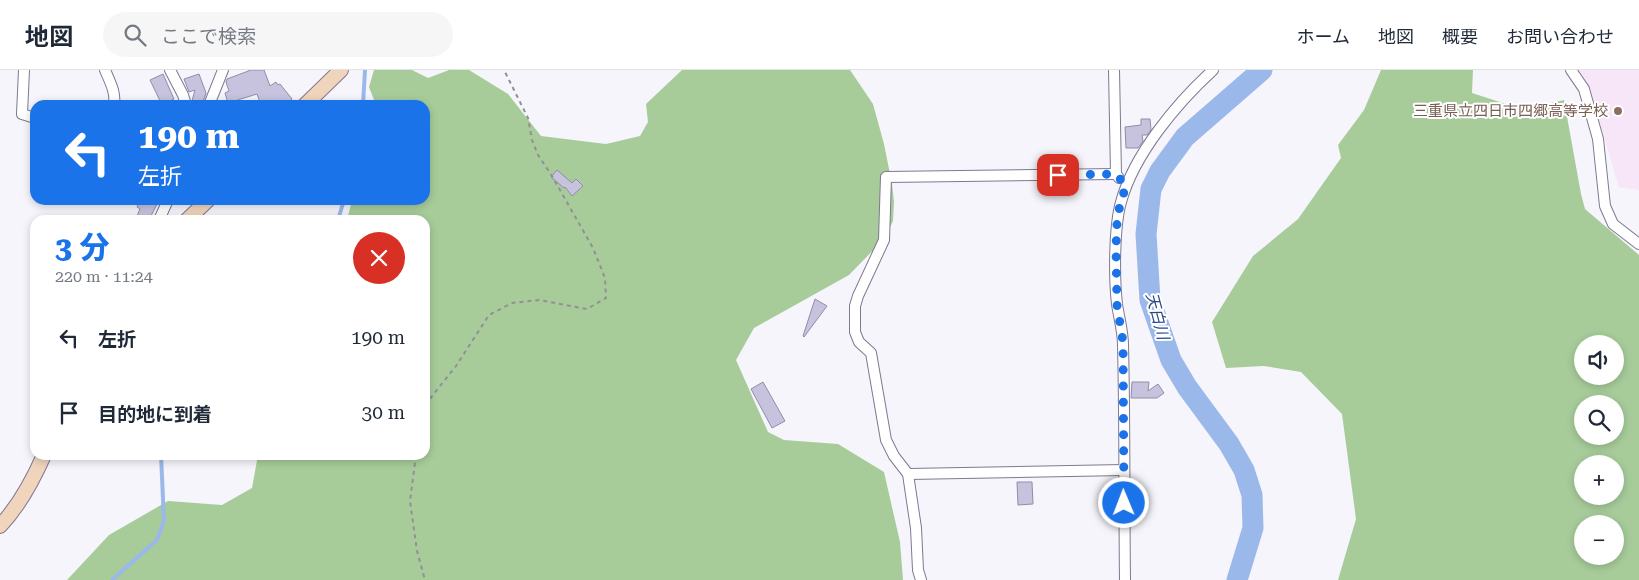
<!DOCTYPE html>
<html lang="ja">
<meta charset="utf-8">
<style>
body{margin:0;font-family:"Roboto Serif","Noto Sans JP",serif;background:#f6f6f7;color:#1f2937;height:100vh;display:flex;flex-direction:column;font-size:19px;white-space:nowrap}
*{box-sizing:border-box;margin:0}
p{font-size:16px;color:#747a83}
.icon{flex:none;width:28px;height:28px;fill:none;stroke:currentColor;stroke-width:2;stroke-linecap:round;stroke-linejoin:round}
.map{position:relative;flex:1;overflow:hidden}
.panel{position:absolute;left:30px;top:145px;width:400px;height:245px;display:flex;flex-direction:column;background:#fff;border-radius:15px;box-shadow:0 2px 8px #0003}
.panel>*{flex:none}
.top-card{position:absolute;left:30px;top:30px;width:400px;height:105px;border-radius:15px;box-shadow:0 2px 8px #0003;background:#1a73e8;color:#fff;overflow:hidden}
.buttons{position:absolute;left:1574px;top:265px;display:grid;gap:10px}
.buttons a{display:grid;place-items:center;width:50px;height:50px;border-radius:50%;background:#fff;box-shadow:0 2px 8px #0003;font-size:25px}
.pin{position:absolute;display:grid;place-items:center;width:42px;height:42px;color:#fff;margin:-21px;border-radius:10px;box-shadow:0 2px 8px #0006}
.me{position:absolute;width:55px;margin:-28px;rotate:359deg;stroke-linejoin:round;filter:drop-shadow(0 0 4px #0008)}
.turn{display:flex;align-items:center;gap:18px;height:105px;padding:0 25px;font-size:22px}
.turn .icon{width:65px;height:65px;stroke-width:2.5}
.turn b{display:block;font-size:35px;line-height:42px}
.round{display:grid;place-items:center;flex:none;width:52px;height:52px;border-radius:26px;background:#f6f6f7}
.summary{display:flex;align-items:center;justify-content:space-between;height:85px;padding:0 25px}
h1{font-size:30px;font-weight:800;line-height:38px;color:#1a73e8}
ul{padding:0;list-style:none}
li{display:flex;align-items:center;gap:15px;height:75px;padding:0 25px}
li div{flex:1}
li b{display:block;font-size:19px}
li em{font-style:normal}
header{display:flex;align-items:center;gap:30px;box-sizing:border-box;height:70px;padding:0 25px;background:#fff;border-bottom:1px solid #e0e1e3}
header strong{font-size:24px}
nav{display:flex;gap:28px;margin-inline-start:auto;font-size:18px}
.search{width:350px;height:45px;background:#f6f6f7;display:flex;align-items:center;gap:12px;box-sizing:border-box;padding:0 18px;border-radius:28px;color:#747a83;font-size:19px}
.map>svg:first-child{display:block}
</style>
<header>
<strong>地図</strong>
<div class="search"><svg class="icon" aria-label="search" viewBox="0 0 24 24"><circle cx="10" cy="10" r="6"/><path d="M15 15l6 6"/></svg>ここで検索</div>
<nav><a>ホーム</a><a>地図</a><a>概要</a><a>お問い合わせ</a></nav>
</header>
<div class="map">
<svg width="1639" height="510" viewBox="0 0 1639 510">
<rect width="100%" height="100%" fill="#f6f5fb"/>
<path fill="#f6e6f8" d="M1578,0H1639V120L1619,117L1589,17Z"/>
<g fill="#a7cc9a" fill-rule="evenodd">
<path d="M374,0H412L428,8L449,0H469L508,24L541,66L606,74L640,66L648,52L646,34L682,0H850L873,34L884,74L892,114L894,132L893,151L885,168L849,205L754,258L736,290L768,362L784,370L838,374L884,402L900,472L903,510H67L109,465L168,431L222,435L252,418L258,385H425V150H347L352,130H425V35H376L369,17Z"/>
<path d="M1381,0H1473L1472,23L1506,34L1533,37L1564,30L1581,124L1585,139L1639,185V510H1338L1356,449L1342,344L1301,302L1264,296L1226,298L1212,252L1253,186L1298,149L1341,88L1338,75L1364,40ZM1582,274H1615V306H1582ZM1582,334H1615V366H1582ZM1582,394H1615V426H1582ZM1582,454H1615V486H1582Z"/>
</g>
<g fill="none" stroke-linecap="round" stroke-linejoin="round">
<g stroke="#9bb8eb" stroke-width="4">
<path d="M363,35L365,0"/>
<path d="M338,150L344,130"/>
<path d="M112,510L157,470L164,451L161,385"/>
</g>
<path stroke="#9bb8eb" stroke-width="21" d="M1237,510L1253,458L1252,425L1244,400L1229,374L1187,317L1171,290L1150,230L1146,164L1151,119L1160,101L1185,67L1262,0"/>
</g>
<g fill="#c7c2de" stroke="#928da7">
<path d="M251,0H264L270,16L276,12L278,15L280,14L292,29L286,35H261L257,24L228,33L225,23L229,21L226,12L227,9Z"/>
<path d="M163,4L174,29L162,35L150,10Z"/>
<path d="M199,4L206,23L202,35H194L192,31L195,20L189,22L184,9Z"/>
<path d="M1141,49H1150L1151,60L1147,65H1142L1143,71L1138,78H1126L1125,57L1141,55Z"/>
<path d="M557,100L572,113L576,109L583,116L572,126L565,117L564,118L551,107Z"/>
<path d="M140,130H159L149,150H145L137,146L140,139L137,137Z"/>
<path d="M815,229L827,236L804,267L803,266Z"/>
<path d="M763,312L785,351L772,358L751,319Z"/>
<path d="M1132,312H1149L1148,321L1158,314L1164,323L1157,328H1131Z"/>
<path d="M1017,412H1032L1033,434L1018,435Z"/>
</g>
<g fill="none" stroke-linecap="round" stroke-linejoin="round">
<defs>
<g id="minor">
<path d="M24,0L22,44L35,48"/>
<path d="M105,0C110,12 116,22 114,35"/>
<path d="M170,0L183,25L186,35"/>
<path d="M1114,0L1116,104L1119,108"/>
<path d="M1571,0L1584,19L1598,69L1605,136L1613,154L1639,174"/>
<path d="M209,35L223,0"/>
<path d="M159,150L168,130"/>
<path d="M908,404L1124,400"/>
<path d="M921,510L918,500L916,458L908,404L894,386L886,370L871,283L859,272L855,262V236L858,226L884,170L886,107L1116,104"/>
<path d="M1125,510C1124,432 1125,353 1123,275C1123,261 1119,248 1117,234C1114,208 1114,157 1121,132C1134,84 1177,33 1213,0"/>
</g>
<g id="secondary">
<path d="M305,35L341,0"/>
<path d="M187,150L208,130"/>
<path d="M0,456C19,436 33,410 44,385"/>
</g>
</defs>
<use href="#minor" stroke="#7e7892" stroke-width="12"/>
<use href="#secondary" stroke="#7e7892" stroke-width="16"/>
<g stroke="#918f97" stroke-width="2" stroke-dasharray="4 4" stroke-linecap="butt">
<path d="M425,335L456,296L489,245L512,233L539,230L587,239L606,228L605,208L593,178L552,106L538,85L532,70L528,48L504,0"/>
<path d="M416,385L410,431L417,481L425,510"/>
</g>
<use href="#minor" stroke="#fff" stroke-width="10"/>
<use href="#secondary" stroke="#f0d4bc" stroke-width="14"/>
</g>
<g fill="none" stroke-linecap="round" stroke-linejoin="round">
<path stroke="#1a73e8" stroke-width="9" stroke-dasharray="0 16.2" d="M1058,105L1116,104L1126,116L1120,134L1117,153L1116,178L1117,235L1123,272L1124,433"/>
</g>
<circle fill="#8d6e63" stroke="#fff" stroke-width="2" cx="1618" cy="41" r="5"/>
<g text-anchor="middle" stroke-width="4" stroke-linejoin="round" paint-order="stroke">
<g font-size="15" fill="#785e54" stroke="#fff" text-anchor="end">
<text x="1608" y="46">三重県立四日市四郷高等学校</text>
</g>
<g font-size="16" font-style="italic" fill="#294987" stroke="#fff">
<text transform="translate(1158 246) rotate(75)" y="6">天白川</text>
</g>
</g>
</svg>
<div class="buttons">
<a><svg class="icon" aria-label="sound" viewBox="0 0 24 24"><path d="M4 9h4l5-4v14l-5-4H4zM17 9q2 3 0 6"/></svg></a>
<a><svg class="icon" aria-label="search" viewBox="0 0 24 24"><circle cx="10" cy="10" r="6"/><path d="M15 15l6 6"/></svg></a>
<a>+</a>
<a>−</a>
</div>
<div class="pin" style="left:1058px;top:105px;background:#d93025"><svg class="icon" aria-label="arrive" viewBox="0 0 24 24"><path d="M6 21V4h12l-3 4 3 4H6"/></svg></div>
<svg class="me" style="left:1124px;top:433px" viewBox="-20 -20 40 40"><circle r="17" fill="#1a73e8" stroke="#fff" stroke-width="3"/><path d="M0-11L8 9 0 5-8 9z" fill="#fff"/></svg>
<div class="top-card">
<div class="turn"><svg class="icon" aria-label="left" viewBox="0 0 24 24"><path d="M17 20v-9H6M10 6l-5 5 5 5"/></svg><div><b>190 m</b>左折</div></div>
</div>
<section class="panel">
<div class="summary"><div><h1>3 分</h1><p>220 m · 11:24</p></div><a class="round" style="background:#d93025;color:#fff"><svg class="icon" aria-label="close" viewBox="0 0 24 24"><path d="M6 6l12 12M18 6L6 18"/></svg></a></div>
<ul>
<li><svg class="icon" aria-label="left" viewBox="0 0 24 24"><path d="M17 20v-9H6M10 6l-5 5 5 5"/></svg><div><b>左折</b></div><em>190 m</em></li>
<li><svg class="icon" aria-label="arrive" viewBox="0 0 24 24"><path d="M6 21V4h12l-3 4 3 4H6"/></svg><div><b>目的地に到着</b></div><em>30 m</em></li>
</ul>
</section>
</div>
